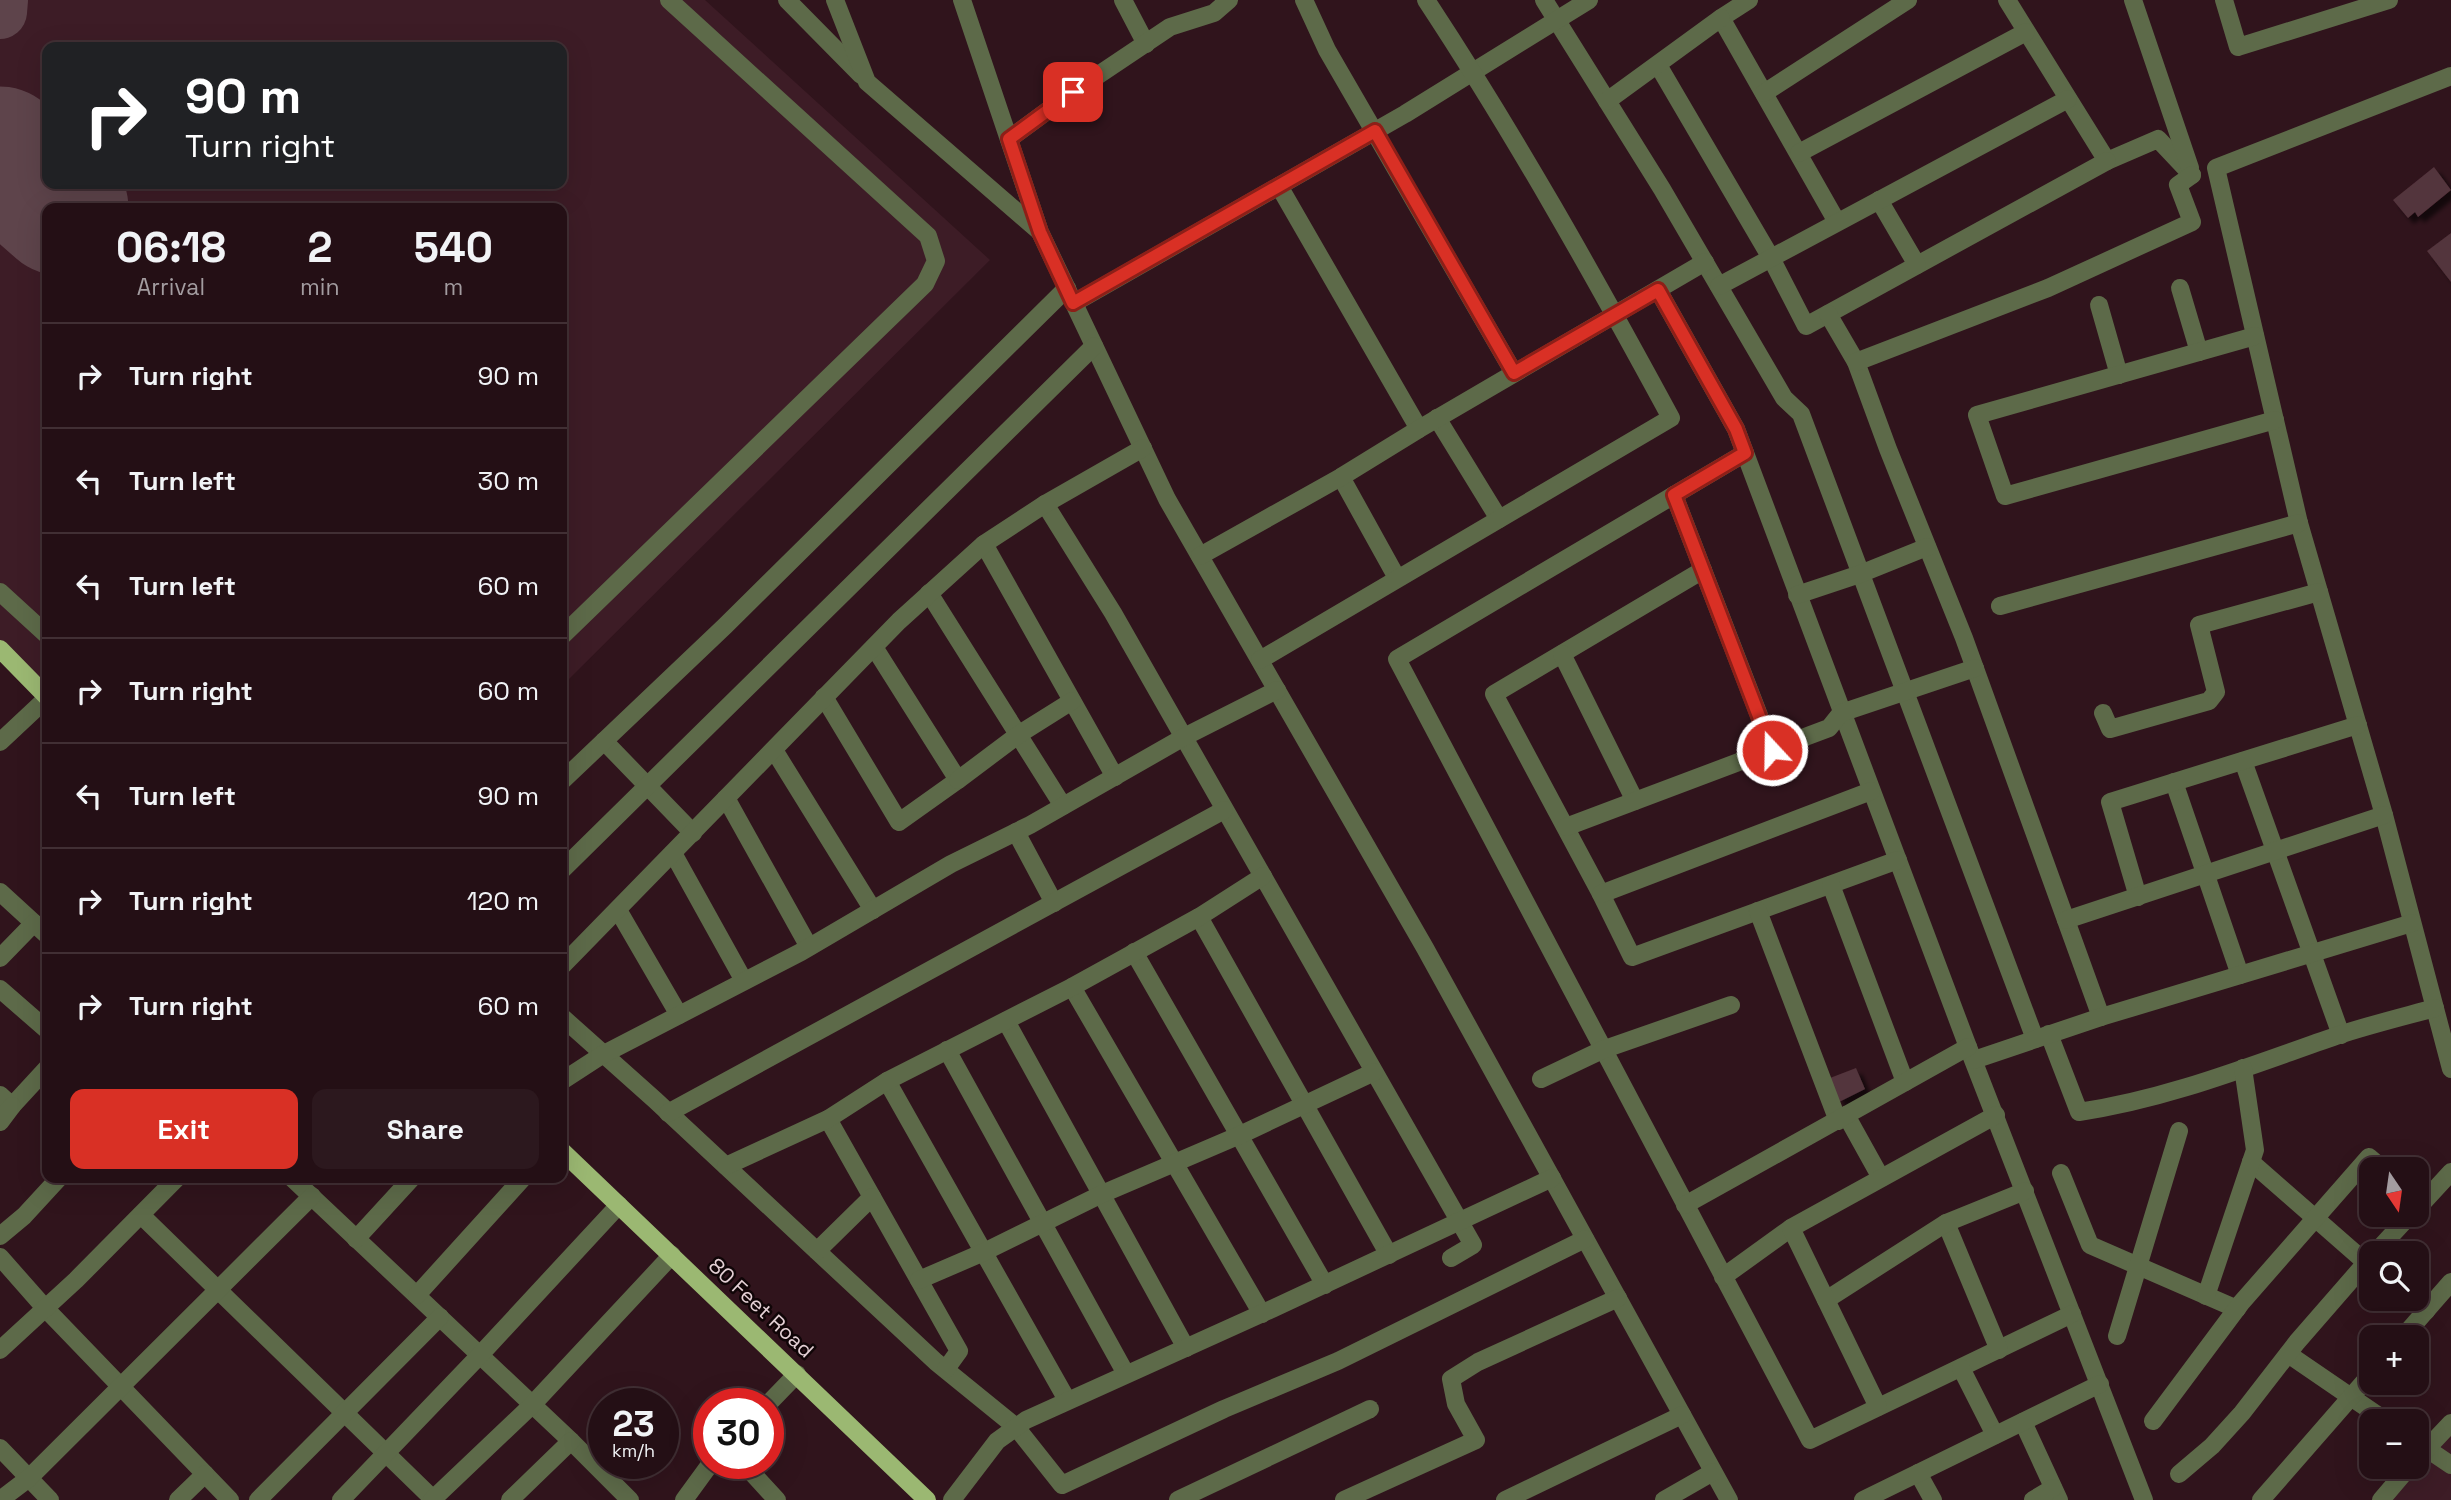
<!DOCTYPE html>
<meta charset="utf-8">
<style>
body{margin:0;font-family:"Space Grotesk",sans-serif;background:#2c181e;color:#f1f3f6;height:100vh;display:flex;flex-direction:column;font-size:26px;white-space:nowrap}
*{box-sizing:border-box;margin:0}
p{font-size:23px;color:#a39ca0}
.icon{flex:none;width:38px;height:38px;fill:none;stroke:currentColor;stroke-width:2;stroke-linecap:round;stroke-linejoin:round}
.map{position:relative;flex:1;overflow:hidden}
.side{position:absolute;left:42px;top:203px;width:525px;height:980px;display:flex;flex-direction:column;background:#240f15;border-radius:14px;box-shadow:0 7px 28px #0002,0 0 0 2px #412f34}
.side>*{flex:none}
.top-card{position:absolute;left:42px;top:42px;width:525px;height:147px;border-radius:14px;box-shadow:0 7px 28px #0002,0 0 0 2px #412f34;background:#202124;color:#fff;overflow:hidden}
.needle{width:46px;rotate:167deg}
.tools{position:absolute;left:2359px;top:1157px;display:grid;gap:14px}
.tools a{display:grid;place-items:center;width:70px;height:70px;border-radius:14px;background:#240f15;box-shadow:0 7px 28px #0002,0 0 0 2px #412f34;font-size:35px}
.speed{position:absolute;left:588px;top:1388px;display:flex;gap:14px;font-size:35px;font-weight:700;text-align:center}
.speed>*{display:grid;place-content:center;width:91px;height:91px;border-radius:50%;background:#240f15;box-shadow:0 7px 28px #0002,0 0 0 2px #412f34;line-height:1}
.speed small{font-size:18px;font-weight:400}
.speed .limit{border:10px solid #d22;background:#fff;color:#111}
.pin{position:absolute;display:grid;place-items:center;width:60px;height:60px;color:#fff;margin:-30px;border-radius:14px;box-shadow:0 4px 10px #0006}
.me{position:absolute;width:77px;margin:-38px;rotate:339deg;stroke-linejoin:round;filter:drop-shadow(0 0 5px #0008)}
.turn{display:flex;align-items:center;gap:24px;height:147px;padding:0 28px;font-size:32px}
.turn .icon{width:91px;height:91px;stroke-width:2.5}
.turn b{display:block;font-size:49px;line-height:60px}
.eta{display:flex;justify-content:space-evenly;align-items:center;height:119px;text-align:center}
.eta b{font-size:42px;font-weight:600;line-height:49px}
.action{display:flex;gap:14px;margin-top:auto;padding:14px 28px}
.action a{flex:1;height:80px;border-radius:14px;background:#d93025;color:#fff;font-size:28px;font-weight:600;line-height:80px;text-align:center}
.action a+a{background:#2c181e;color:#f1f3f6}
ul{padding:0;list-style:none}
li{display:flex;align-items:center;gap:21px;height:105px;padding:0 28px;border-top:2px solid #412f34}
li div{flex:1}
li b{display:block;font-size:26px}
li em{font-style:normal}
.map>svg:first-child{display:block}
</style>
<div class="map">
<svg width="2451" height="1500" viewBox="0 0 2451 1500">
<defs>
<filter id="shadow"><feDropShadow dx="6" dy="6" stdDeviation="2" flood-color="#0009"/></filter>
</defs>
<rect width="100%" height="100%" fill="#30141c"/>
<g fill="#3d1c26" fill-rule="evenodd">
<path d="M0,0H705L990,260L562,686V208H47V697L0,649ZM47,47H562V184H47Z"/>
<path d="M2451,1426V1500H2384Z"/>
</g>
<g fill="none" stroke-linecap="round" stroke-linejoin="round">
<path stroke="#5e444b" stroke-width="54" d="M0,12L1,0"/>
<path stroke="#5e444b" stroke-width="135" d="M0,154L61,208"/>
</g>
<g fill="#53343c" filter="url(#shadow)">
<path d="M2434,167L2451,190L2418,217L2415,212L2408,218L2393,200Z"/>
<path d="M2451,233V282L2427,251Z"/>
<path d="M1856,1068L1865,1089L1839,1102L1830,1078Z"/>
</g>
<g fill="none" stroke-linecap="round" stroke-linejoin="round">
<g stroke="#5d6a49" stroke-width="18">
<path d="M787,0L861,75"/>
<path d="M835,0L867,82L1039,231"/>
<path d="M962,0L1040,232L1167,499L1425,948L1729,1500"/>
<path d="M1123,0L1146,44"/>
<path d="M1304,0L1327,50L1514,373"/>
<path d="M1544,0L1662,189L1784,398L1801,414L2035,1039"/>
<path d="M1749,0L1721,18L1837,222"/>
<path d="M2007,0L2107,161L2158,139L2192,175"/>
<path d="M2133,0L2190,168"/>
<path d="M2224,0L2238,47L2389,0"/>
<path d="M1658,65L1771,258L1806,326L2107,161"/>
<path d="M2451,76L2216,168L2299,523L2384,815L2451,1069"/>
<path d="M1764,93L1908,0"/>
<path d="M1607,101L1721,18"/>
<path d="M1009,139L1073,92L1170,27L1214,13L1229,0"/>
<path d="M1799,153L2026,32"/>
<path d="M1279,186L1419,429"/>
<path d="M1879,200L1917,265"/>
<path d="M1719,286L2068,99"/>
<path d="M2180,288L2199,352"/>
<path d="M1658,290L1736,429L1968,1047L2144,1500"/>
<path d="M1074,303L1405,114L1589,0"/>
<path d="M2099,305L2119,375"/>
<path d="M1828,314L1856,362L1888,449L1964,638L2101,1017"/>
<path d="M2255,336L1977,415L2005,496L2275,420"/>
<path d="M1856,362L2048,288L2192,222L2178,185L2192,175"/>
<path d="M1437,418L1499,519"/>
<path d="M1745,453L1397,659L1810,1440L2072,1314"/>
<path d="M1341,477L1397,578"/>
<path d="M1674,495L1772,749"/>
<path d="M1045,504L1113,613L1473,1245L1451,1258"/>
<path d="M984,544L1115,777"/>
<path d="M1200,556L1341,477L1419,429L1705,262"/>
<path d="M1703,570L1494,694L1601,894L1632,957L1898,860"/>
<path d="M0,592L47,635"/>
<path d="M929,593L1063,806"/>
<path d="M1797,595L1860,574L1927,547"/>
<path d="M2000,606L2299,523"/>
<path d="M562,636L925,284L936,261L928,236L669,0"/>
<path d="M1562,654L1635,801"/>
<path d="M1260,660L1671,418C1594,276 1515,135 1426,0"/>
<path d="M824,697L899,822L958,780L874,647"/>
<path d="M2103,713L2110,729L2209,701L2216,692L2199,625L2319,592"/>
<path d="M604,741L693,833"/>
<path d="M0,742L47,698"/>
<path d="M774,750L873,910"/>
<path d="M2243,761L2341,1035"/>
<path d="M958,780L1018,735L1072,701"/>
<path d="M562,781L725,626L1067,288"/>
<path d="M2174,782L2240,975"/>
<path d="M726,798L809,947"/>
<path d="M1566,827L1829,728L1841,713L1975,668"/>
<path d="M1016,832L1054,903"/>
<path d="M673,853L744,981"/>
<path d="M562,870L1094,346"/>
<path d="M1831,885L1905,1082"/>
<path d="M0,892L47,935"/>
<path d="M1601,894L1871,791"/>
<path d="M2138,897L2110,802L2358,725"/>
<path d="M618,910L679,1015"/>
<path d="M1758,911L1838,1121"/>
<path d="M1199,917L1389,1255"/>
<path d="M2066,920L2384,815"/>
<path d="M1134,952L1325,1285"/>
<path d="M0,958L34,923"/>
<path d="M562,966L899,621L984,544L1045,504L1143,448"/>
<path d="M1072,987L1262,1314"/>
<path d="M0,989L47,1030"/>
<path d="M562,1017L655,1100L936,1362L1016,1427L1062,1485L1224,1409L1338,1361L1585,1239"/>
<path d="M1006,1021L1186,1348"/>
<path d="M2049,1034L2079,1112C2168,1099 2252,1065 2336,1036C2369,1025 2402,1017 2435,1008"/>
<path d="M947,1050L1126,1374"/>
<path d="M1974,1060L2101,1017L2412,923"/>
<path d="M1541,1079L1602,1050L1731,1005"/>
<path d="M562,1081L602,1055L801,952L951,864L1030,825L1184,737L1277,690"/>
<path d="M887,1081L1067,1400"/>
<path d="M0,1095L12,1106L47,1068"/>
<path d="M668,1113C853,1011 1039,912 1224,810"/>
<path d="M1846,1115L1881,1178"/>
<path d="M828,1119L959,1351L946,1369"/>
<path d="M0,1122L12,1106"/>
<path d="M2251,1162L2371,1267"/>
<path d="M726,1166L828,1119L887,1081L1072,987L1199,917L1263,876"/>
<path d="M2061,1173L2090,1245L2237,1309"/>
<path d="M292,1178L571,1441L630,1500"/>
<path d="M1685,1205L1968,1047"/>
<path d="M2417,1209L2451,1172"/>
<path d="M141,1215L434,1500"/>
<path d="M1946,1223L1999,1350"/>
<path d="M0,1236L24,1216L59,1178"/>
<path d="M356,1239L412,1178"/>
<path d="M817,1251L872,1197"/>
<path d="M2375,1253L2411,1214"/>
<path d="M0,1257L45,1308L230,1500"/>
<path d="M1723,1277L1791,1228"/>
<path d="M919,1280L984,1252L1102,1194L1240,1135L1374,1072"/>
<path d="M417,1295L523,1178"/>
<path d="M2206,1296L2255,1150L2243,1068"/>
<path d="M2410,1298L2426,1311"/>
<path d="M1826,1300L1946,1223L2025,1191"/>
<path d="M2117,1336L2179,1131"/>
<path d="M2403,1337L2451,1282"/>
<path d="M0,1350L76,1280L177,1178"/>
<path d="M2288,1354L2386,1421"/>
<path d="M1961,1368L1995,1435"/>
<path d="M768,1404L797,1374"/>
<path d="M1878,1407L1791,1228L1996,1115"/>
<path d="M2153,1421L2241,1303L2369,1157L2383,1169"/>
<path d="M2023,1422L2059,1500"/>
<path d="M2417,1442L2451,1465"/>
<path d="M0,1448L50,1500"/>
<path d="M2417,1459L2451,1423"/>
<path d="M743,1463L777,1500"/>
<path d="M1918,1473L1933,1500"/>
<path d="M2179,1474L2212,1446L2242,1413L2297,1342L2371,1257"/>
<path d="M0,1500L29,1478L312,1196"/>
<path d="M178,1500L205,1474"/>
<path d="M258,1500L440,1317"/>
<path d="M341,1500L480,1355L619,1205"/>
<path d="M432,1500L532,1405L672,1255"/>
<path d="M510,1500L571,1441"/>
<path d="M684,1500L711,1463"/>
<path d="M952,1500L997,1441L1026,1420L1274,1308L1552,1178"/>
<path d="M1178,1500L1370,1409"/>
<path d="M1344,1500L1476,1440L1456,1404L1451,1379L1478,1362L1618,1298"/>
<path d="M1505,1500L1682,1415"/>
<path d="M1664,1500L1713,1472"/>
<path d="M1863,1500L2100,1384"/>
<path d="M2033,1500L2053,1488"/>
<path d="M2261,1500L2371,1374"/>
<path d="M2381,1500L2410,1466"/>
</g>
<g stroke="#9bb872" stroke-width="18">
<path d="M0,649L47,697"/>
<path d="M562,1151L927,1500"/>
</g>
</g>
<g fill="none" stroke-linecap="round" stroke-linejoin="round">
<defs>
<path id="route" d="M1073,92L1009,139L1040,232L1073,303L1375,131L1514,373L1658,290L1736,429L1745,453L1674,495L1772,750"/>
</defs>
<use href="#route" stroke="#8d1f18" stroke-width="18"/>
<use href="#route" stroke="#d93025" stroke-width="12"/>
</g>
<g text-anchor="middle" stroke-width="5" stroke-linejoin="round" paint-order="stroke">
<g font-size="21" fill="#e4d0d5" stroke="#100507">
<text transform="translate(761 1308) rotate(43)" y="7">80 Feet Road</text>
</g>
</g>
</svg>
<div class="tools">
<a><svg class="needle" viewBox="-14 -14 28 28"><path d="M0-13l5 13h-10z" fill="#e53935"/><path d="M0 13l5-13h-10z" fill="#a39ca0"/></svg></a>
<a><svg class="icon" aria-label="search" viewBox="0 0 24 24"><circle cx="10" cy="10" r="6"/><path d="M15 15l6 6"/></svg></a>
<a>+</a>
<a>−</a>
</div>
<div class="speed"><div>23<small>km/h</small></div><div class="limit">30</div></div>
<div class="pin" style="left:1073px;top:92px;background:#d93025"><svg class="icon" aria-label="arrive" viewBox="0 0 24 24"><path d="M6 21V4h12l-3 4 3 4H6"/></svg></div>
<svg class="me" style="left:1772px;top:750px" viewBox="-20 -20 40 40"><circle r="17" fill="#d93025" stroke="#fff" stroke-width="3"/><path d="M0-11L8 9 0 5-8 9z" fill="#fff"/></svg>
<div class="top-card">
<div class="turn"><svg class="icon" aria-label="right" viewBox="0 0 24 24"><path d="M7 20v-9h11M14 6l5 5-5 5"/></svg><div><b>90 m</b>Turn right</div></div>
</div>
<section class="side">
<div class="eta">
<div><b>06:18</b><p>Arrival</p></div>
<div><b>2</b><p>min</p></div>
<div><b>540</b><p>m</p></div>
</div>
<ul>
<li><svg class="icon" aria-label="right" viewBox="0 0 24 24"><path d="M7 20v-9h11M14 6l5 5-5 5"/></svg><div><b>Turn right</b></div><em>90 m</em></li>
<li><svg class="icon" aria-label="left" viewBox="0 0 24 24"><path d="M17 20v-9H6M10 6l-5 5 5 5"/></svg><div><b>Turn left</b></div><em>30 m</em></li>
<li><svg class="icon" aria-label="left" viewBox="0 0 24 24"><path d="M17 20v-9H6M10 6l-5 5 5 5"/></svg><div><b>Turn left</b></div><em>60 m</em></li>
<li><svg class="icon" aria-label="right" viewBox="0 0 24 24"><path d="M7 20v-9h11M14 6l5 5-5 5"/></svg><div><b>Turn right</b></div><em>60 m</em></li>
<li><svg class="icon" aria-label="left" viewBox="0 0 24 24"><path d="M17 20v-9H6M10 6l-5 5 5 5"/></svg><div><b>Turn left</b></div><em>90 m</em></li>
<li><svg class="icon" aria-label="right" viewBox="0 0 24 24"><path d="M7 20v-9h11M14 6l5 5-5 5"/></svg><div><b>Turn right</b></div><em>120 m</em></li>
<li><svg class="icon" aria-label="right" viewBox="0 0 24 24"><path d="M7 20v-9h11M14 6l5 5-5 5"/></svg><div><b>Turn right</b></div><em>60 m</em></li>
</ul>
<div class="action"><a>Exit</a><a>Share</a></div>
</section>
</div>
